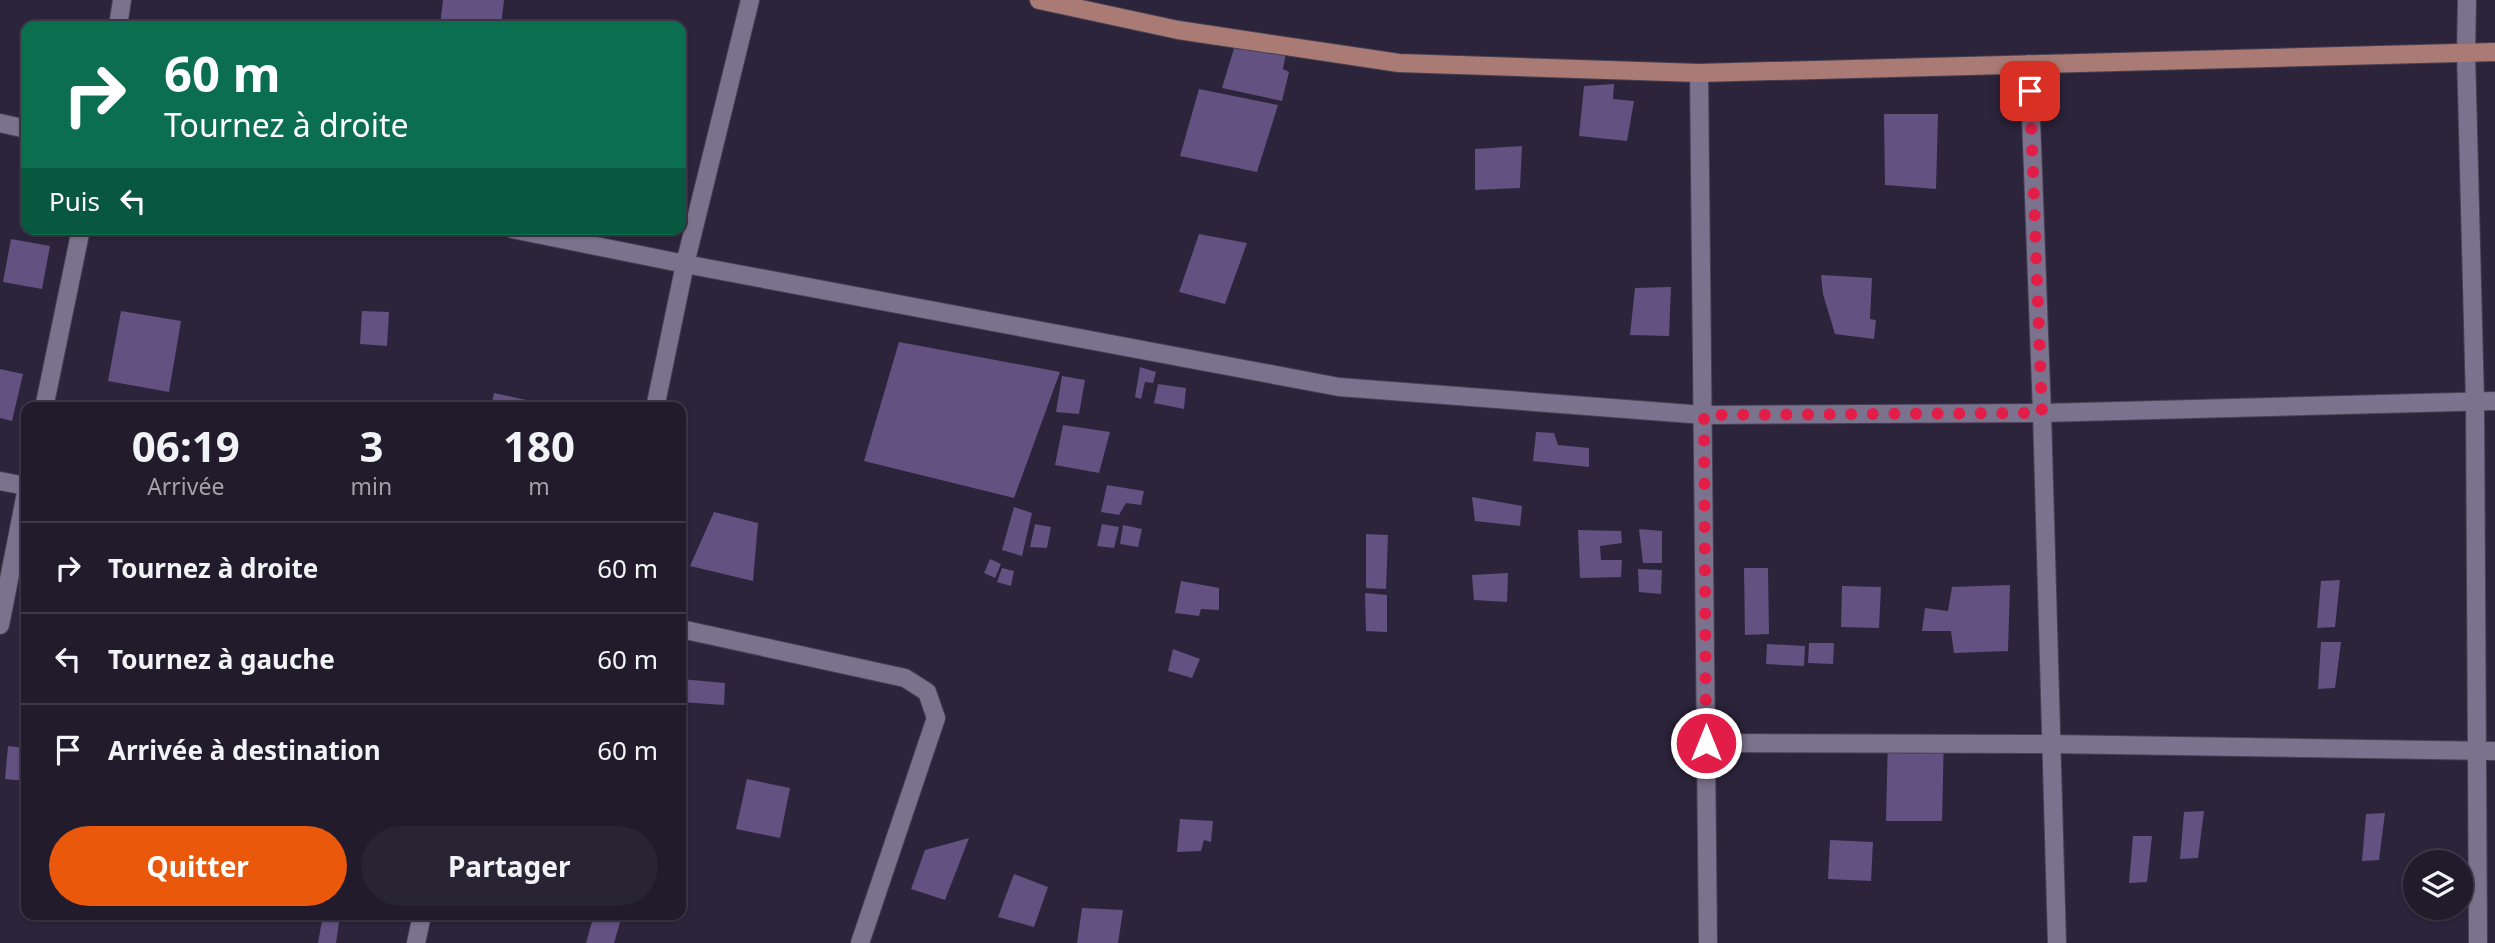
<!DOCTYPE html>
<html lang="fr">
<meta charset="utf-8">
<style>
body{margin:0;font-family:"Noto Sans",sans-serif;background:#292434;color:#f1f3f6;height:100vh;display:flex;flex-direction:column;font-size:26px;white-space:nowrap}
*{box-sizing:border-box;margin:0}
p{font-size:23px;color:#a2a1a9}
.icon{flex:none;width:38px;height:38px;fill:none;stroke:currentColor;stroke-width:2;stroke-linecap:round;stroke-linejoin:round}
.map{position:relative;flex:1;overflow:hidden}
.details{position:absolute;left:21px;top:402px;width:665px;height:518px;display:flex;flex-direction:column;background:#211b2c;border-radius:14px;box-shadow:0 2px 5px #0004,0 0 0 2px #3e3948}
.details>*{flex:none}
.banner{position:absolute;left:21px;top:21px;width:665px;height:214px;border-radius:14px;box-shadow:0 2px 5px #0004,0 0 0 2px #3e3948;background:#0b6e4f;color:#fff;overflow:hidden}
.controls{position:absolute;left:2403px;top:850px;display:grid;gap:14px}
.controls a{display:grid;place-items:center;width:70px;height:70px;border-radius:50%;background:#211b2c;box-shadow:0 2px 5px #0004,0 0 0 2px #3e3948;font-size:35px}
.pin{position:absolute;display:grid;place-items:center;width:60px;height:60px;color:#fff;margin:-30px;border-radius:14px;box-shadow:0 4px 10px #0006}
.me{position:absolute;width:77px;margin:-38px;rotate:0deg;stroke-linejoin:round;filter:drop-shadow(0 0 5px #0008)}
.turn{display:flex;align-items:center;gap:24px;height:147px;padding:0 28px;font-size:32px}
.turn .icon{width:91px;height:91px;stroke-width:2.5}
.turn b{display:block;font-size:49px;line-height:60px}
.then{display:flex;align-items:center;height:66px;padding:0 28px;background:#0003;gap:14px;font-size:26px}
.eta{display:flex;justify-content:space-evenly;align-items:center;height:119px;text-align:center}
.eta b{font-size:42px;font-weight:700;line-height:49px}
.button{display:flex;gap:14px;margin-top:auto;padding:14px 28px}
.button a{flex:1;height:80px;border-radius:42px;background:#ea580c;color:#fff;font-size:28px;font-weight:700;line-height:80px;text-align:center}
.button a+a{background:#292434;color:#f1f3f6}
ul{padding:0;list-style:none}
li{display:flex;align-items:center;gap:21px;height:91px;padding:0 28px;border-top:2px solid #3e3948}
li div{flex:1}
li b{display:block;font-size:26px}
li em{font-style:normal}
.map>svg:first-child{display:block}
</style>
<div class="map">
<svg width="2495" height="943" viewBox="0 0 2495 943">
<rect width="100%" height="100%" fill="#2c243b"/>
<g fill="#625181">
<path d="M443,0H504L501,26H440Z"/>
<path d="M1235,45L1286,52L1283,69L1289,72L1282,101L1222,88Z"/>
<path d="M1614,84L1613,99L1634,101L1627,141L1579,136L1584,86Z"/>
<path d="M1199,89L1278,105L1257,172L1180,156Z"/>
<path d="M1884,114H1938L1936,189L1885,185Z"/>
<path d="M1522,146L1520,188L1475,190V149Z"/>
<path d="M1199,234L1247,243L1225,304L1179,292Z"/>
<path d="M11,239L50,246L42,289L3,282Z"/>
<path d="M1821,275L1872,278L1870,319L1876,320L1874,339L1835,334L1823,294Z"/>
<path d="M1671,287L1669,336L1630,335L1635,288Z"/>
<path d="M121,311L181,321L169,392L108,381Z"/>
<path d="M362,311L389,312L387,346L360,344Z"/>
<path d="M899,342L1060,372L1014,498L864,461Z"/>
<path d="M1140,367L1156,372L1153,383L1145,382L1141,399L1135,397Z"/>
<path d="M0,369L23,374L12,421L0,418Z"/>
<path d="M1062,376L1085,380L1079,414L1056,412Z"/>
<path d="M1158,384L1186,388L1184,409L1154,403Z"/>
<path d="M494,393L535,402L533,408H491Z"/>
<path d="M1063,425L1110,432L1099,473L1055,465Z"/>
<path d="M1536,432L1554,433L1558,445L1589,448V467L1533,461Z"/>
<path d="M1107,485L1144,491L1141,505L1126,503L1119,515L1101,512Z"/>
<path d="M1472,497L1522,506L1520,526L1475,521Z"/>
<path d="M1014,507L1032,513L1022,556L1002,550Z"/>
<path d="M714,512L758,523L753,581L690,566Z"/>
<path d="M1035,524L1051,527L1047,548L1030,547Z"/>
<path d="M1102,524L1119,527L1114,548L1097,546Z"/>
<path d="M1123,525L1142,529L1138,547L1120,544Z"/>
<path d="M1639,529L1662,531V563H1643Z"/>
<path d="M1578,530L1621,531L1622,543L1600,546L1601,560H1622L1621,577L1580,578Z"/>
<path d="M1366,534L1388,535L1386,589L1366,588Z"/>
<path d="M990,559L1001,564L995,578L984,573Z"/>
<path d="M1002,568L1014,571L1011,586L997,582Z"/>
<path d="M1744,568H1768L1769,634L1745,635Z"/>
<path d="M1638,569L1662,570L1661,594L1639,592Z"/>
<path d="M1508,573L1507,602L1474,600L1472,575Z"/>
<path d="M2340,580L2335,627L2317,628L2321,581Z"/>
<path d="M1181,581L1219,588V610L1201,609L1199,616L1175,613Z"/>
<path d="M2010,585L2008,651L1954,653L1951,631H1922L1925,608L1948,611L1952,587Z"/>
<path d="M1842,586L1881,587L1879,628L1841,627Z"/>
<path d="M1365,593L1387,595V632L1366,631Z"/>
<path d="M2321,642H2341L2335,688L2318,689Z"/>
<path d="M1809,643H1834L1833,664L1808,663Z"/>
<path d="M1767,644L1805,646L1804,666L1766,664Z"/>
<path d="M1173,649L1200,659L1192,678L1168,671Z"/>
<path d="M681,679L725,683L724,705L681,702Z"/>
<path d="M1888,734H1944L1942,821H1886Z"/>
<path d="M8,746L26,748V781L5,779Z"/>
<path d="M747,779L790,788L780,838L736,829Z"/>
<path d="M2204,811L2198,858L2180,859L2184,812Z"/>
<path d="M2385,813L2379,860L2362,861L2366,814Z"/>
<path d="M1180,819L1213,821L1211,842L1204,840L1201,851L1177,852Z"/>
<path d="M2133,836H2152L2147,882L2129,883Z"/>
<path d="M969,838L945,900L911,889L925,850Z"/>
<path d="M1830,840L1873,842L1871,881L1828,879Z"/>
<path d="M1014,874L1048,887L1034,927L998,917Z"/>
<path d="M1082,908L1123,910L1118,943H1077Z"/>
<path d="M323,915H340L336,943H318Z"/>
<path d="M594,915H608L621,919L614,943H586Z"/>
</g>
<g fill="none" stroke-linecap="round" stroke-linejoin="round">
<defs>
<g id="minor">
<path d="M2467,0L2466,53L2475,401L2478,943"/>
<path d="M118,26L122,0"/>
<path d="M2029,64L2042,413L2057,943"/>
<path d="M1699,73L1708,943"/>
<path d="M0,123L26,129"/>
<path d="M512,229L685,264L1339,387L1704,415L2042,413L2495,401"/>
<path d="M44,408L81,229"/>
<path d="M655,408L685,264L750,0"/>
<path d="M0,481L26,486"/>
<path d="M0,625L26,493"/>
<path d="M681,629L905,678L927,692L936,718L860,943"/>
<path d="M1706,743L2050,744L2495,751"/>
<path d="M416,943L422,915"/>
</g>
<path id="major" d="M1039,0L1178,30L1399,63L1699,73L2495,52"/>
</defs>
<use href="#minor" stroke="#474053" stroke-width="20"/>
<use href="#major" stroke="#474053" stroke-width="20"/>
<use href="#minor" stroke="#7b728d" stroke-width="18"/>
<use href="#major" stroke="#aa7b74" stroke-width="18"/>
</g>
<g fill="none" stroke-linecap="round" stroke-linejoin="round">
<path stroke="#e11d48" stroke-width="12" stroke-dasharray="0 21.6" d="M1706,743L1704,415L2042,413L2030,91"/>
</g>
</svg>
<div class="controls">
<a><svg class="icon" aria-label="layers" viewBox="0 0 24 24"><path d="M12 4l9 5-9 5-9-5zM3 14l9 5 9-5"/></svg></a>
</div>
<div class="pin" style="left:2030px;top:91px;background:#d93025"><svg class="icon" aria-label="arrive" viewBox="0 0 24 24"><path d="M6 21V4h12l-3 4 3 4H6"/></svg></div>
<svg class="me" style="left:1706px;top:743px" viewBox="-20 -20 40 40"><circle r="17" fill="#e11d48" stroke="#fff" stroke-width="3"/><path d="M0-11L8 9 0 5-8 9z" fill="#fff"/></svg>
<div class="banner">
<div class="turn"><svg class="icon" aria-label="right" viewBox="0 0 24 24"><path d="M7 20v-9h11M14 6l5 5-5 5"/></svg><div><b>60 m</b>Tournez à droite</div></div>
<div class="then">Puis<svg class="icon" aria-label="left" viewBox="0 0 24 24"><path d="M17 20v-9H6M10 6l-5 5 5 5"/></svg></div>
</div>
<section class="details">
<div class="eta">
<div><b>06:19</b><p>Arrivée</p></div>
<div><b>3</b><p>min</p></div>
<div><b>180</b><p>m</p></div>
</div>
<ul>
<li><svg class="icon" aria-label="right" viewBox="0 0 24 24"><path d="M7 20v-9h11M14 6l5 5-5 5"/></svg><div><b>Tournez à droite</b></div><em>60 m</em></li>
<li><svg class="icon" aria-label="left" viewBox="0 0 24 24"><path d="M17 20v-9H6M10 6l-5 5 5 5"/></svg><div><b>Tournez à gauche</b></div><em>60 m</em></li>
<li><svg class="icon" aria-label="arrive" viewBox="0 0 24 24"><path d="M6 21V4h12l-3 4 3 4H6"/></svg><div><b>Arrivée à destination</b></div><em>60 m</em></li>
</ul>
<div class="button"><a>Quitter</a><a>Partager</a></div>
</section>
</div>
